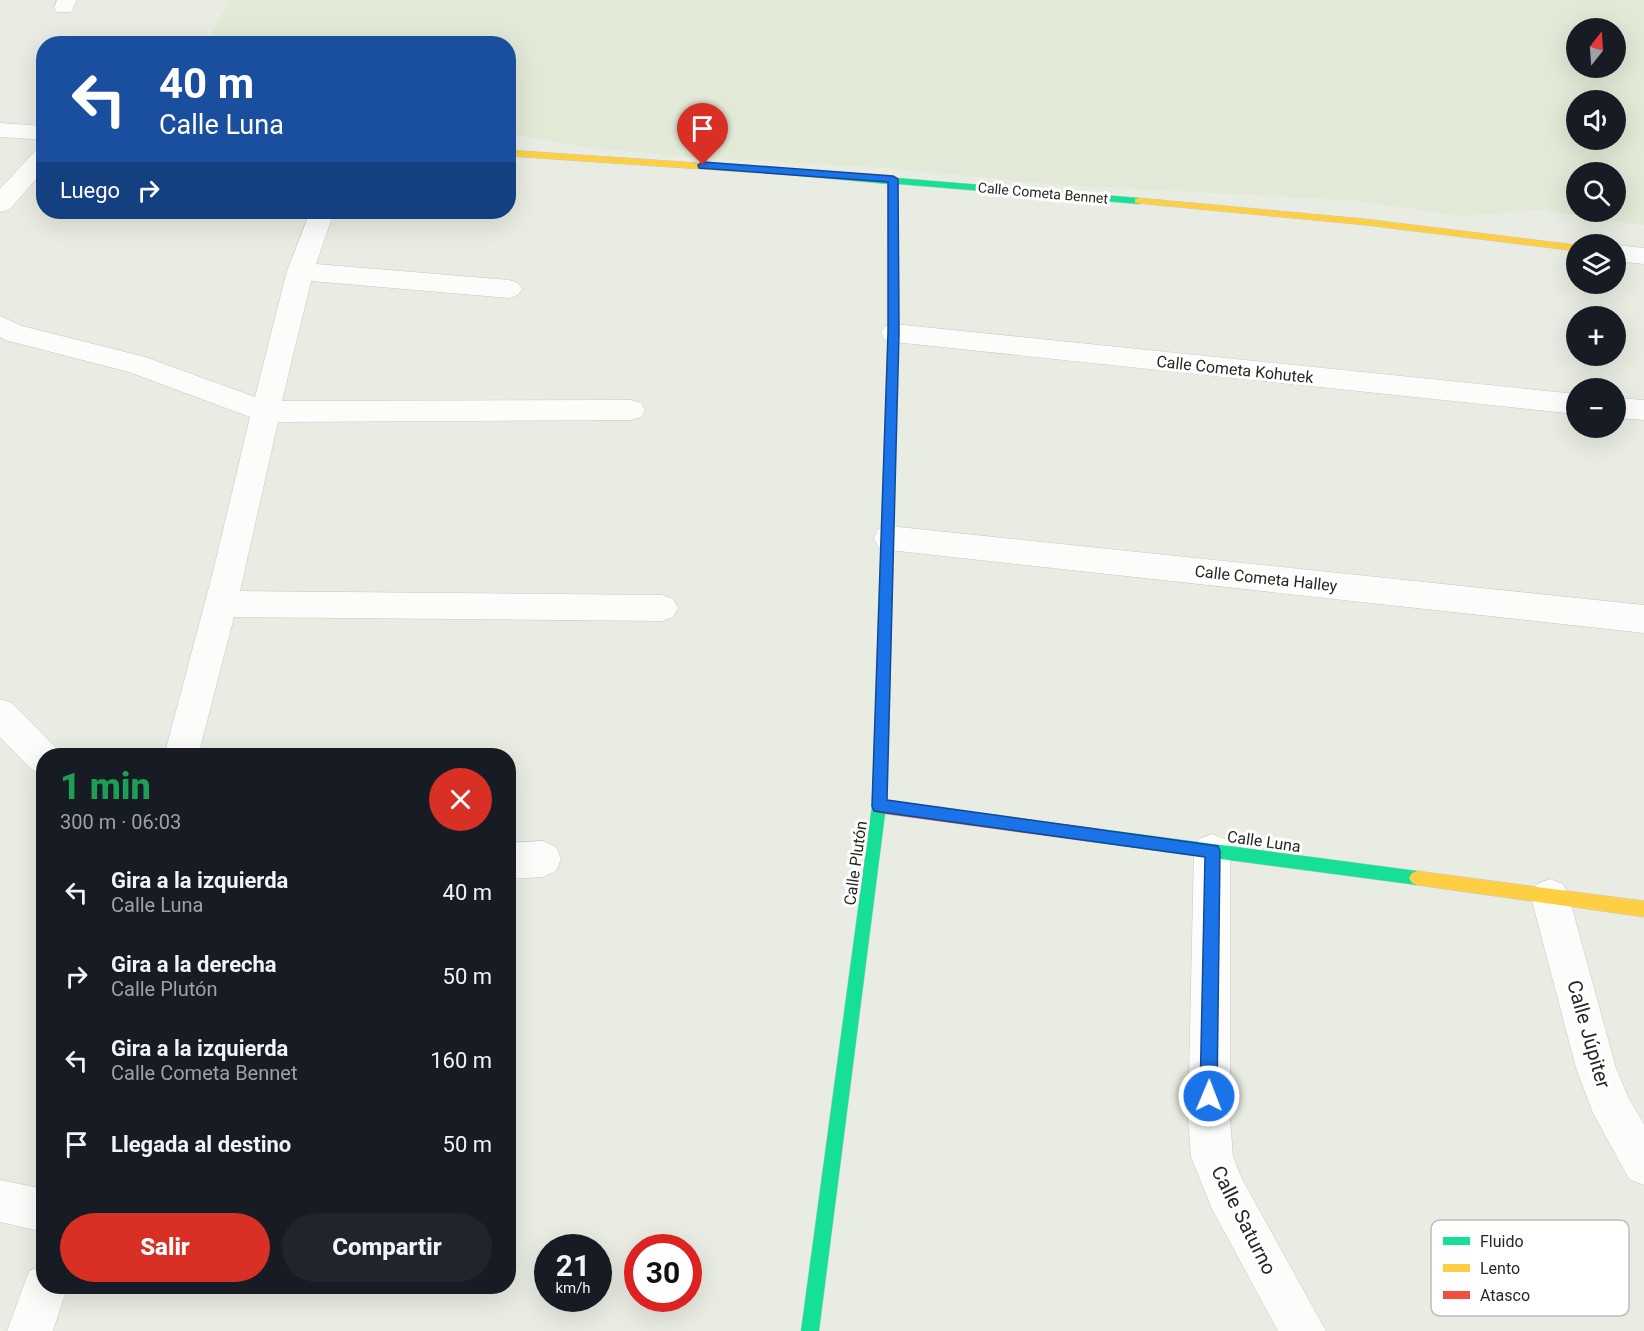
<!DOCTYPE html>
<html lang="es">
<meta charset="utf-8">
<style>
body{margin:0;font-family:Roboto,sans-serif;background:#20242c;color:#f1f3f6;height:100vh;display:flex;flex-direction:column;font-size:22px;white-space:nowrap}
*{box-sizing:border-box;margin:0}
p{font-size:20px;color:#9ea1a6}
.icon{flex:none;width:33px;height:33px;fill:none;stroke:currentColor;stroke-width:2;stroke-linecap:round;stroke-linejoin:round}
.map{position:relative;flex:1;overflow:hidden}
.side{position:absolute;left:36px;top:748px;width:480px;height:546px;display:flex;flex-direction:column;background:#171b24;border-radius:24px;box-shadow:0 6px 24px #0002}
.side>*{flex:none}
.hud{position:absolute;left:36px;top:36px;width:480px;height:183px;border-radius:24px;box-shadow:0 6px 24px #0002;background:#1a4fa0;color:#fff;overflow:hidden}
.needle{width:39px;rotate:17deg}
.controls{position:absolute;left:1566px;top:18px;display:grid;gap:12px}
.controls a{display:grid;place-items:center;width:60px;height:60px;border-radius:50%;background:#171b24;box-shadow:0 6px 24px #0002;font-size:30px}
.speed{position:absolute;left:534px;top:1234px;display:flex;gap:12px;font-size:30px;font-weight:700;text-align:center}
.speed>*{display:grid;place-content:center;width:78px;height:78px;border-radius:50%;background:#171b24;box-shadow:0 6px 24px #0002;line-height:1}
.speed small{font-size:15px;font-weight:400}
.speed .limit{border:9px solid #d22;background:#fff;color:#111}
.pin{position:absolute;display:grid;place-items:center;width:51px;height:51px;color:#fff;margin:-62px -26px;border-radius:50% 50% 50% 0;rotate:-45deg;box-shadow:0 0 6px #0007}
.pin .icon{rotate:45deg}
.me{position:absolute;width:66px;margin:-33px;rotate:1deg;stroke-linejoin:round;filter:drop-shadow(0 0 4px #0008)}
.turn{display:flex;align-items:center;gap:21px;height:126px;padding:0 24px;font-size:27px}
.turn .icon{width:78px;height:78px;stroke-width:2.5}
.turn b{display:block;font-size:42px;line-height:51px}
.then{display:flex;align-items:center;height:57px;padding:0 24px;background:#0003;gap:12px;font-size:22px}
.round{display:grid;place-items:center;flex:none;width:63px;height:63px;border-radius:32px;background:#20242c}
.overview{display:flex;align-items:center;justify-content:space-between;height:102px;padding:0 24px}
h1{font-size:36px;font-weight:800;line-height:45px;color:#1e9e55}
.cta{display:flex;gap:12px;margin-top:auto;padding:12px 24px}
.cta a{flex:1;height:69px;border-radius:36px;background:#d93025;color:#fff;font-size:24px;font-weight:800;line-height:69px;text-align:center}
.cta a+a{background:#20242c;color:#f1f3f6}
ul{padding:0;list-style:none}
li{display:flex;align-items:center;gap:18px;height:84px;padding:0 24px}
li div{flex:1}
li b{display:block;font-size:22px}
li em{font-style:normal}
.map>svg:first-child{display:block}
</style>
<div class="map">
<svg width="1644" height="1331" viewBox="0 0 1644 1331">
<rect width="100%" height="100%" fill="#e8ece2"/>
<path fill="#e2e9d6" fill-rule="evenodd" d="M230,0H1644V225L1538,210L1461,216L1351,200L1063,185L889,168L679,156L592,148L509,134L508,44L217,43L211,35ZM1576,28H1616V68H1576ZM1576,100H1616V140H1576ZM1576,172H1616V212H1576Z"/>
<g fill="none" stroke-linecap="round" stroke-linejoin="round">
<defs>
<g id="street">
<path d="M57,0H77L71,12H57L54,8Z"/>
<path d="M0,123L44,126V140L0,137Z"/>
<path d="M44,148V170L9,210L0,212V189L36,150Z"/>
<path d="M310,212H334L316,264L509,280L518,283L522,289L518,295L509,298L311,281L282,401L631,400L641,403L645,410L641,417L631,420L278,422L240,591L662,595L673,599L678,608L673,617L662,621L234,617L198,756H164L213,572L250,417L129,372L5,340L0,337V316L22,326L145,357L255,397L287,271Z"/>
<path d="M1616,245L1644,248V264L1616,261Z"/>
<path d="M894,324L1576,394V414L894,342L885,340L881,333L885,326Z"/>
<path d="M1616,398L1644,400V420L1616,418Z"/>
<path d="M889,526L1644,605V633L889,550L878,547L874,538L878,529Z"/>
<path d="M0,699L12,703L56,748L60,756H44V775L32,770L0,737Z"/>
<path d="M1212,834L1225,839L1230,851V1119L1233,1157L1242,1179L1326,1331H1278L1212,1209L1191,1157L1188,1119L1194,851L1199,839Z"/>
<path d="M543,841L556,847L561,859L556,871L543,877L508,879V843Z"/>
<path d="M1550,879L1563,884L1569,897L1616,1068L1629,1099L1644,1124V1185L1629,1179L1593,1113L1576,1068L1531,897L1537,884Z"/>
<path d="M0,1180L44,1189V1232L0,1222Z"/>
<path d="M44,1265V1287H67L53,1331H7L29,1271Z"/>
</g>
<g id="fast">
<path d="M759,167L889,178L893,176L897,178L1139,198L1144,201L1139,204L898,184L899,307L894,311L889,307L888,184L756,172L754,170Z"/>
<path d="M882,715L887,717L889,721L886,806L819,1331H801L872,806L875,721L877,717Z"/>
<path d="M1092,828L1417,871L1422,873L1425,878L1422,883L1417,885L1092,842L1087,840L1085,835L1087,830Z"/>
</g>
<g id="slow">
<path d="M508,150L759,167L764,170L759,173L508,156Z"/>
<path d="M1139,198L1365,219L1576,245V251L1365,225L1135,203V199Z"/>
<path d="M1417,871L1644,901V917L1417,885L1412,883L1409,878L1412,873Z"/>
</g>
<g id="jam">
<path d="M894,303L899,307L889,721L887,725L882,727L877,725L875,721L889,307Z"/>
<path d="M879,799L1092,828L1097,830L1099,835L1097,840L1092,842L879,813L874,811L872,806L874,801Z"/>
</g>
</defs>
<use href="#street" stroke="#c6c9c1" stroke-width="1"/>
<use href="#fast" stroke="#c6c9c1" stroke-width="1"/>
<use href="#slow" stroke="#c6c9c1" stroke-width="1"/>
<use href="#jam" stroke="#c6c9c1" stroke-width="1"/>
<use href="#street" fill="#fcfcfb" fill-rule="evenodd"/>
<use href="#fast" fill="#16e098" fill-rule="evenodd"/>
<use href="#slow" fill="#ffcf43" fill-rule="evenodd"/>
<use href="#jam" fill="#f24e42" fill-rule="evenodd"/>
</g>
<path fill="#1a73e8" stroke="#114b97" stroke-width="1.5" d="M703,162L893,176L898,179L899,333L887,800L1218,846L1220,851L1217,1096L1215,1102L1209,1105L1203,1102L1200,1096L1205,857L874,811L872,806L888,333V182L699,168L698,165Z"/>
<g text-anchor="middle" stroke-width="6" stroke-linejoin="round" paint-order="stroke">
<g font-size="14" fill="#262922" stroke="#fff">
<text transform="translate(1043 193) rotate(5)" y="5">Calle Cometa Bennet</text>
</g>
<g font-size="16" fill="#262922" stroke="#fff">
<text transform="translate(1235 369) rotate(6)" y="6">Calle Cometa Kohutek</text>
<text transform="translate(1266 578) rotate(6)" y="6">Calle Cometa Halley</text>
<text transform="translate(1264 841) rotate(8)" y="6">Calle Luna</text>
<text transform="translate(855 863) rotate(-82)" y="6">Calle Plutón</text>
</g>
<g font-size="20" fill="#262922" stroke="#fff">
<text transform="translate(1589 1034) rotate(74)" y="7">Calle Júpiter</text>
<text transform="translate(1244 1220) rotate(63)" y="7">Calle Saturno</text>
</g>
</g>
<rect x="1431" y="1220" width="198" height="96" rx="9" fill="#fff" stroke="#bebfbd" stroke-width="1.5"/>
<rect x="1443" y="1237" width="27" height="8" fill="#16e098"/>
<rect x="1443" y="1264" width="27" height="8" fill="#ffcf43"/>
<rect x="1443" y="1291" width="27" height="8" fill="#f24e42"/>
<g font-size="16" fill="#262922">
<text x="1480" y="1247">Fluido</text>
<text x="1480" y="1274">Lento</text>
<text x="1480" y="1301">Atasco</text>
</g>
</svg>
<div class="controls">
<a><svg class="needle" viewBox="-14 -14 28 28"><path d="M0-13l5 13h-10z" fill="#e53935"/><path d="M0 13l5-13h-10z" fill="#9ea1a6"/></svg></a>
<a><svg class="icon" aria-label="sound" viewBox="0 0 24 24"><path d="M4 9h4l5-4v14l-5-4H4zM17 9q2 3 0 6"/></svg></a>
<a><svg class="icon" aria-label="search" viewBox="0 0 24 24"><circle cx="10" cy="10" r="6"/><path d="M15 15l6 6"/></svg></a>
<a><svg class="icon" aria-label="layers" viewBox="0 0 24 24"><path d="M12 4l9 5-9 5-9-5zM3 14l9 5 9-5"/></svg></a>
<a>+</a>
<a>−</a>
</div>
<div class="speed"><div>21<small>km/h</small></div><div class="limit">30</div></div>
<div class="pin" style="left:703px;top:165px;background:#d93025"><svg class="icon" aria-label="arrive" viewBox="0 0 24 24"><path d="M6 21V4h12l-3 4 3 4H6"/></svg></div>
<svg class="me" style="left:1209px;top:1096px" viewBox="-20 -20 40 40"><circle r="17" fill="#1a73e8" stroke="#fff" stroke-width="3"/><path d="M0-11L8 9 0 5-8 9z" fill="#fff"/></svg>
<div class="hud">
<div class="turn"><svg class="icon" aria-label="left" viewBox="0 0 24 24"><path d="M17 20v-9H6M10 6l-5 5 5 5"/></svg><div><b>40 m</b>Calle Luna</div></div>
<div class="then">Luego<svg class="icon" aria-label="right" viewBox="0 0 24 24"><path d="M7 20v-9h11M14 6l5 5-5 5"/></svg></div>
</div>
<section class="side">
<div class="overview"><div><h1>1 min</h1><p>300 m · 06:03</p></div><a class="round" style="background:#d93025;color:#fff"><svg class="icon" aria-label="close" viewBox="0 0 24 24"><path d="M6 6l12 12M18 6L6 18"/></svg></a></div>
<ul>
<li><svg class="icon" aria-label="left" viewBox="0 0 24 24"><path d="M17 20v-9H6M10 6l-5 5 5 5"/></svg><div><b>Gira a la izquierda</b><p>Calle Luna</p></div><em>40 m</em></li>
<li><svg class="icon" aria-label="right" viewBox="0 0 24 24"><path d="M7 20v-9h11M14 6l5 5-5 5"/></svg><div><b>Gira a la derecha</b><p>Calle Plutón</p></div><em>50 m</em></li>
<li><svg class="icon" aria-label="left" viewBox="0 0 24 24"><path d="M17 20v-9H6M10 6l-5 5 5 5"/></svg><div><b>Gira a la izquierda</b><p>Calle Cometa Bennet</p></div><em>160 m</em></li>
<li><svg class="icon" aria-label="arrive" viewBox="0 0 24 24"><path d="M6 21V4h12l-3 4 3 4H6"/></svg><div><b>Llegada al destino</b></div><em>50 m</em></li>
</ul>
<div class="cta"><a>Salir</a><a>Compartir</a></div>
</section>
</div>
